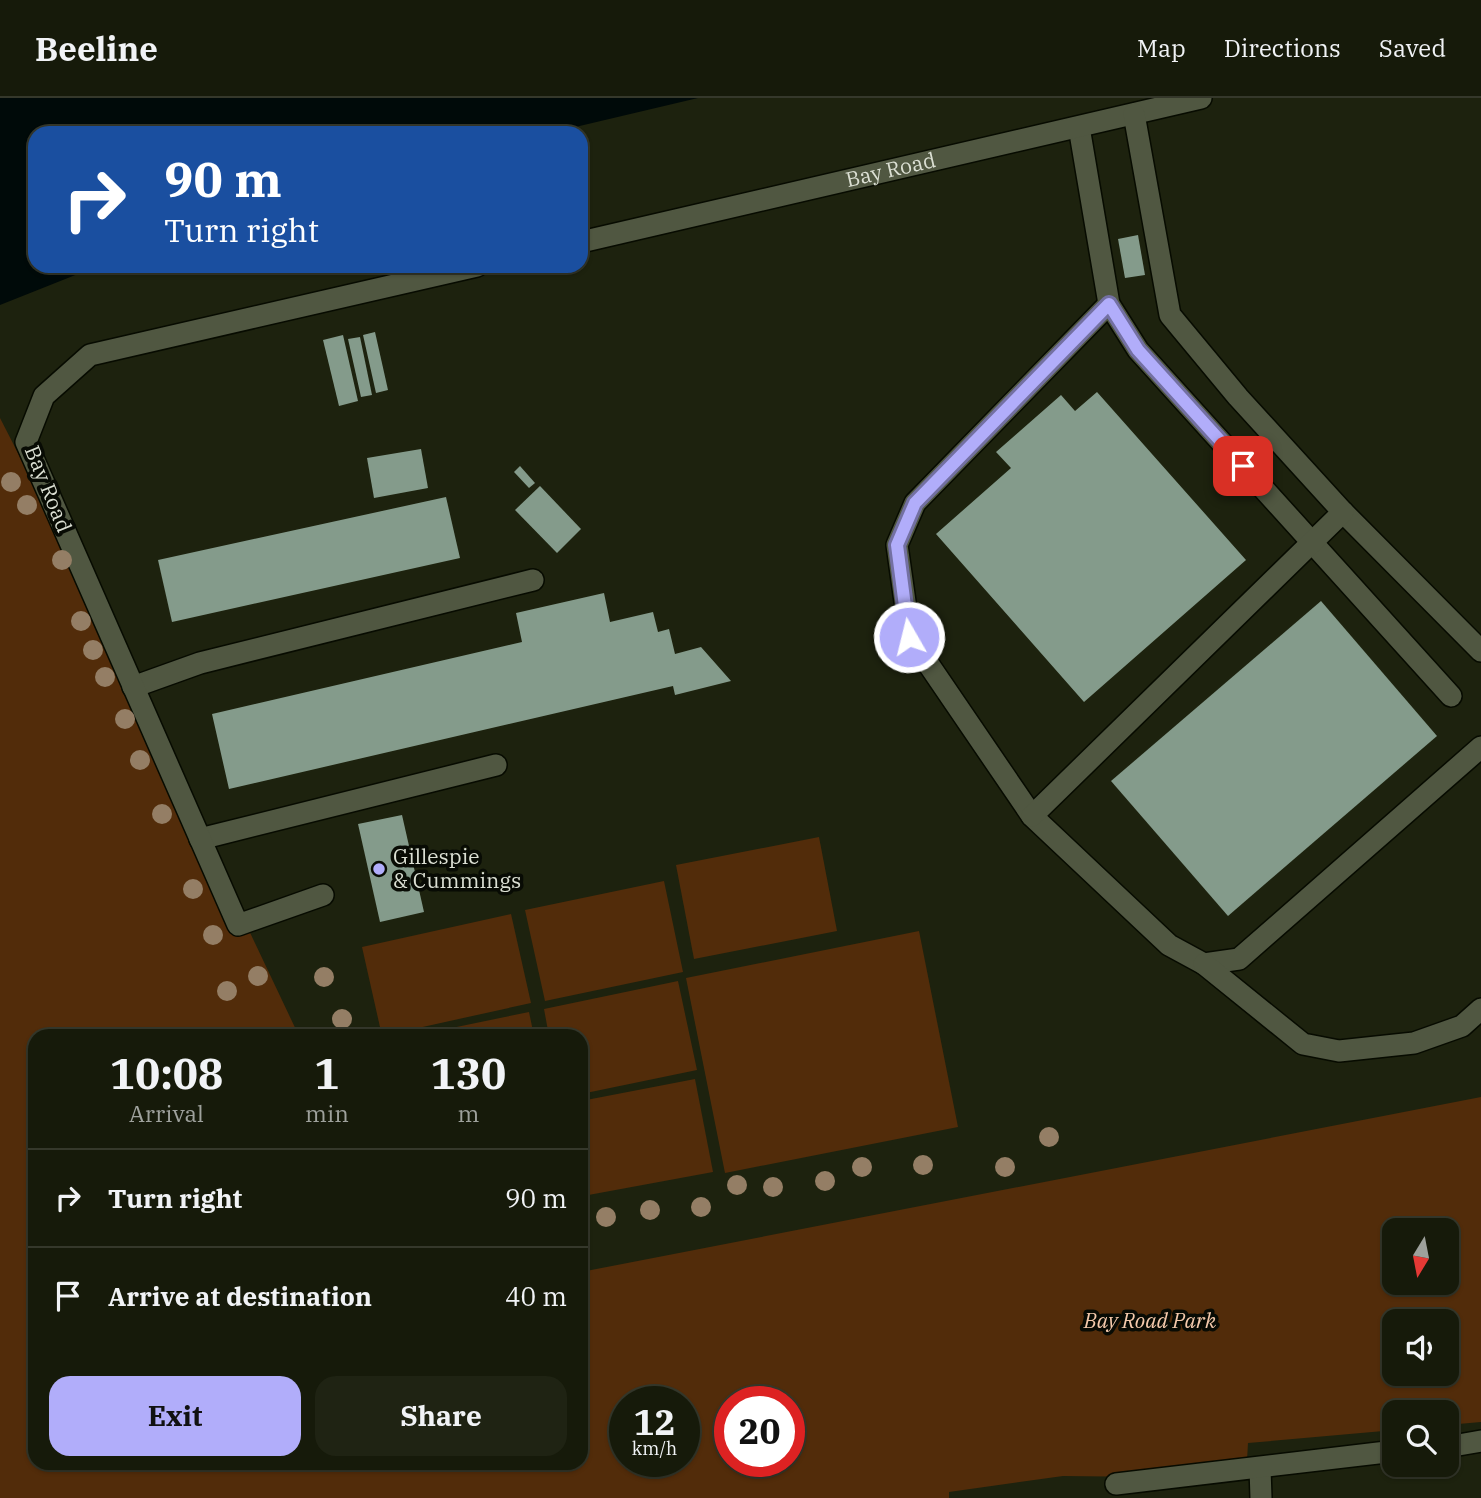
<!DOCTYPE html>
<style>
body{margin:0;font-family:"IBM Plex Serif",serif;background:#1f2313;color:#f1f3f6;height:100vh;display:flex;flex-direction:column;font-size:26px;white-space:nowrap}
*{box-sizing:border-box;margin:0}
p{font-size:23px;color:#9ea19c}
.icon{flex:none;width:38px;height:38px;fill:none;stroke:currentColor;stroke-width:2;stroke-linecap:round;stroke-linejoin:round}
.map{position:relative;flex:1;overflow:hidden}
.panel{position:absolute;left:28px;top:931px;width:560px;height:441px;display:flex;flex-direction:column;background:#161a0a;border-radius:21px;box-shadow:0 2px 5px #0004,0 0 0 2px #35382b}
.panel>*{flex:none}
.guide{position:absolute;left:28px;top:28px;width:560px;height:147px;border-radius:21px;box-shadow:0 2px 5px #0004,0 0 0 2px #35382b;background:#1a4fa0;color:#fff;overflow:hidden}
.needle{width:46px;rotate:190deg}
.tools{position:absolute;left:1382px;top:1120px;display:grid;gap:14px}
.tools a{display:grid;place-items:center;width:77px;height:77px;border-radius:14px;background:#161a0a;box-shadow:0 2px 5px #0004,0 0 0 2px #35382b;font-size:35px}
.speed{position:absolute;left:609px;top:1288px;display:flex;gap:14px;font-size:35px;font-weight:700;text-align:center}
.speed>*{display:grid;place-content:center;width:91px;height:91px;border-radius:50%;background:#161a0a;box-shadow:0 2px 5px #0004,0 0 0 2px #35382b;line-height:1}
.speed small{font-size:18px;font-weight:400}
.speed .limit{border:10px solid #d22;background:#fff;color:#111}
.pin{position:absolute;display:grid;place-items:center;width:60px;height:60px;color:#fff;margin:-30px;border-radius:14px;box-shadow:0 4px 10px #0006}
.me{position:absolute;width:77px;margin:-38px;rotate:352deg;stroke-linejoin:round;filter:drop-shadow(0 0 5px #0008)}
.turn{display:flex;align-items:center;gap:24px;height:147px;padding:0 21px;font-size:32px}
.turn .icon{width:91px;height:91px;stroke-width:2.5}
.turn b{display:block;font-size:49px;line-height:60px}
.eta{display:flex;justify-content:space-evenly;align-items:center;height:119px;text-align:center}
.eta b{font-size:42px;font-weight:700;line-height:49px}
.button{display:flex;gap:14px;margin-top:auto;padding:14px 21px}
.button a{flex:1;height:80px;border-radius:21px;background:#b1adfa;color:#111;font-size:28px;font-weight:700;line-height:80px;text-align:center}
.button a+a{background:#1f2313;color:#f1f3f6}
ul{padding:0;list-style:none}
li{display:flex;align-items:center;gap:21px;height:98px;padding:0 21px;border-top:2px solid #35382b}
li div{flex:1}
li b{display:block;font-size:26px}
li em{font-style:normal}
header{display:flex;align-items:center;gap:42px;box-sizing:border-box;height:98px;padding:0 35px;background:#161a0a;border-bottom:2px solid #35382b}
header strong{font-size:33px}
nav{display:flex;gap:38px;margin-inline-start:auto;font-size:24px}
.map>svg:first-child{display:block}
</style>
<header>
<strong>Beeline</strong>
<nav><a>Map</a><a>Directions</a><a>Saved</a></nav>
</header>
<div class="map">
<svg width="1481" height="1400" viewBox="0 0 1481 1400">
<rect width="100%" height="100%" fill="#1d220e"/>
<g fill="#522c0a" fill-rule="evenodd">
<path d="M0,320L78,472L299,938H35V1365H581V1174L1481,999V1324L1447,1327V1314H1395V1332L1248,1345L1246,1380L1063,1378L949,1394V1400H0ZM1395,1132H1447V1185H1395ZM1395,1223H1447V1276H1395ZM625,1304H684V1363H625ZM730,1304H789V1363H730Z"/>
<path d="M819,739L837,833L694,861L676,767Z"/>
<path d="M664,783L683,874L545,903L525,812Z"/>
<path d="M511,816L531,905L382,938L362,849Z"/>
<path d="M919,833L958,1029L725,1075L686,880Z"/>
<path d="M678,883L697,972L581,996V938H549L544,911Z"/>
<path d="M529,914L534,938H413Z"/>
<path d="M695,981L713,1074L583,1098L581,1003Z"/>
</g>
<path fill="#000a09" d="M0,0H698L550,35H35V168H98L0,207Z"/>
<g fill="#849b8b">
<path d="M1138,137L1145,177L1125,180L1118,141Z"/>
<path d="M375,234L388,292L376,295L363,237Z"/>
<path d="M343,237L358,303L339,308L323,242Z"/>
<path d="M360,239L372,297L361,299L348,241Z"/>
<path d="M1097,294L1246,462L1084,604L936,436L1011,370L996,354L1061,297L1075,313Z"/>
<path d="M421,351L428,390L374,400L367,360Z"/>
<path d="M520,368L535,385L529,390L514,374Z"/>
<path d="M540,388L581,431L557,455L515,412Z"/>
<path d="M446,399L460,460L172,524L158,462Z"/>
<path d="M604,495L610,524L653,514L658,534L669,531L675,556L701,549L731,583L675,597L673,588L229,691L212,616L522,544L516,515Z"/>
<path d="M1321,503L1437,638L1228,818L1111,683Z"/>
<path d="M402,717L424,814L380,824L358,726Z"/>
</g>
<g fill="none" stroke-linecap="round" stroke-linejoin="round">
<defs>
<g id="minor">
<path d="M1079,29L1109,206L1138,252L1451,598"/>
<path id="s1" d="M581,144L1201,0"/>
<path d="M1109,206L915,405L897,447L910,539L1032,718L1169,847L1204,866L1239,861L1481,649"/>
<path d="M1343,414L1481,553"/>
<path d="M133,589L200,565L533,482"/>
<path d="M1032,718L1343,414L1238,299L1170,217L1134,16"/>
<path d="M200,741L496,667"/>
<path d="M323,797L238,827L26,344L44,298L90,257L477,168"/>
<path d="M1204,866L1303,946L1339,953L1414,945L1462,928L1481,911"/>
<path d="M1447,1349L1481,1343"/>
<path d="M1260,1370L1261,1400"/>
<path d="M1116,1386L1395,1353"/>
</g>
</defs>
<use href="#minor" stroke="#070b00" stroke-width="24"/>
<use href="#minor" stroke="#505741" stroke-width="21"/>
</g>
<g fill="#947e65">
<circle cx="11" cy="384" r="10"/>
<circle cx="27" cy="407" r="10"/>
<circle cx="62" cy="462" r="10"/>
<circle cx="81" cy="523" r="10"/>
<circle cx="93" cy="552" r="10"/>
<circle cx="105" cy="579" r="10"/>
<circle cx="125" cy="621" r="10"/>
<circle cx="140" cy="662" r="10"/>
<circle cx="162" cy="716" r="10"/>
<circle cx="193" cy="791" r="10"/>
<circle cx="213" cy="837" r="10"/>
<circle cx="258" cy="878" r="10"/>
<circle cx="324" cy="879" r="10"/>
<circle cx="227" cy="893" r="10"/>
<circle cx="342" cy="921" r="10"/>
<circle cx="1049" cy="1039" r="10"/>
<circle cx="923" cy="1067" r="10"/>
<circle cx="862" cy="1069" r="10"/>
<circle cx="1005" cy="1069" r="10"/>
<circle cx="825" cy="1083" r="10"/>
<circle cx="737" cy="1087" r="10"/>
<circle cx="773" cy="1089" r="10"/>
<circle cx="701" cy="1109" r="10"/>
<circle cx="650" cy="1112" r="10"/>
<circle cx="606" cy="1119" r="10"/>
</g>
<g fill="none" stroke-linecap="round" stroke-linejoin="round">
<defs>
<path id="route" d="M909,539L897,447L915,405L1109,206L1138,252L1243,368"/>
</defs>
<use href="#route" stroke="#7370a2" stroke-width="18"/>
<use href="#route" stroke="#b1adfa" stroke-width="12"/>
</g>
<circle fill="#b1adfa" stroke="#080b04" stroke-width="2.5" cx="379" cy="771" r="7"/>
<g text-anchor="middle" stroke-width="7" stroke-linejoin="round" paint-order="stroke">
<g font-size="21" fill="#dbdfd3" stroke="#080b04">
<text dy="7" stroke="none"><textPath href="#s1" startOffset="318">Bay Road</textPath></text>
<text transform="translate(48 391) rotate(68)" y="7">Bay Road</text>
</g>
<g font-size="21" fill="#dbdfd3" stroke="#080b04" text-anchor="start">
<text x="393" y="766">Gillespie<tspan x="393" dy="24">&amp; Cummings</tspan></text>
</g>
<g font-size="21" font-style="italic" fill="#f5caac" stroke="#080b04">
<text x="1150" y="1230">Bay Road Park</text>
</g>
</g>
</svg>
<div class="tools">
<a><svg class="needle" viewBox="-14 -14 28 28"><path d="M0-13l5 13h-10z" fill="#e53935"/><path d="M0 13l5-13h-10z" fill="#9ea19c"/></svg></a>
<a><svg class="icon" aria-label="sound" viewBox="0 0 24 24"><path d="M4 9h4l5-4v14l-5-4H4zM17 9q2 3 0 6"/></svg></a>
<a><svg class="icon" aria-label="search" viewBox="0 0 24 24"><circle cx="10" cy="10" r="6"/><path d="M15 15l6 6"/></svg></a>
</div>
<div class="speed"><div>12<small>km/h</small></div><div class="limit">20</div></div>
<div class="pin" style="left:1243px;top:368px;background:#d93025"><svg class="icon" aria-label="arrive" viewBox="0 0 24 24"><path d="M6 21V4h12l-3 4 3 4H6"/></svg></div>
<svg class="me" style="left:909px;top:539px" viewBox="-20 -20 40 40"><circle r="17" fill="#b1adfa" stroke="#fff" stroke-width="3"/><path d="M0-11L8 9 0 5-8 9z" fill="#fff"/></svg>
<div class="guide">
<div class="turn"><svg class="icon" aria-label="right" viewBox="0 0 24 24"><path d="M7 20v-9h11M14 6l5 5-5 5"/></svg><div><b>90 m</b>Turn right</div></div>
</div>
<section class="panel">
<div class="eta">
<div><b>10:08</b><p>Arrival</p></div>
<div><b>1</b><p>min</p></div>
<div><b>130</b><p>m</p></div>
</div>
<ul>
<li><svg class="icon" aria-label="right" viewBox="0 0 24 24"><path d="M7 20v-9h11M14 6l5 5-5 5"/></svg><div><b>Turn right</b></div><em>90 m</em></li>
<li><svg class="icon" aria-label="arrive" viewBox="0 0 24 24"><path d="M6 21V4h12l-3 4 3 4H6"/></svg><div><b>Arrive at destination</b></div><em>40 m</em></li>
</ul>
<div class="button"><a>Exit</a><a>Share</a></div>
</section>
</div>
